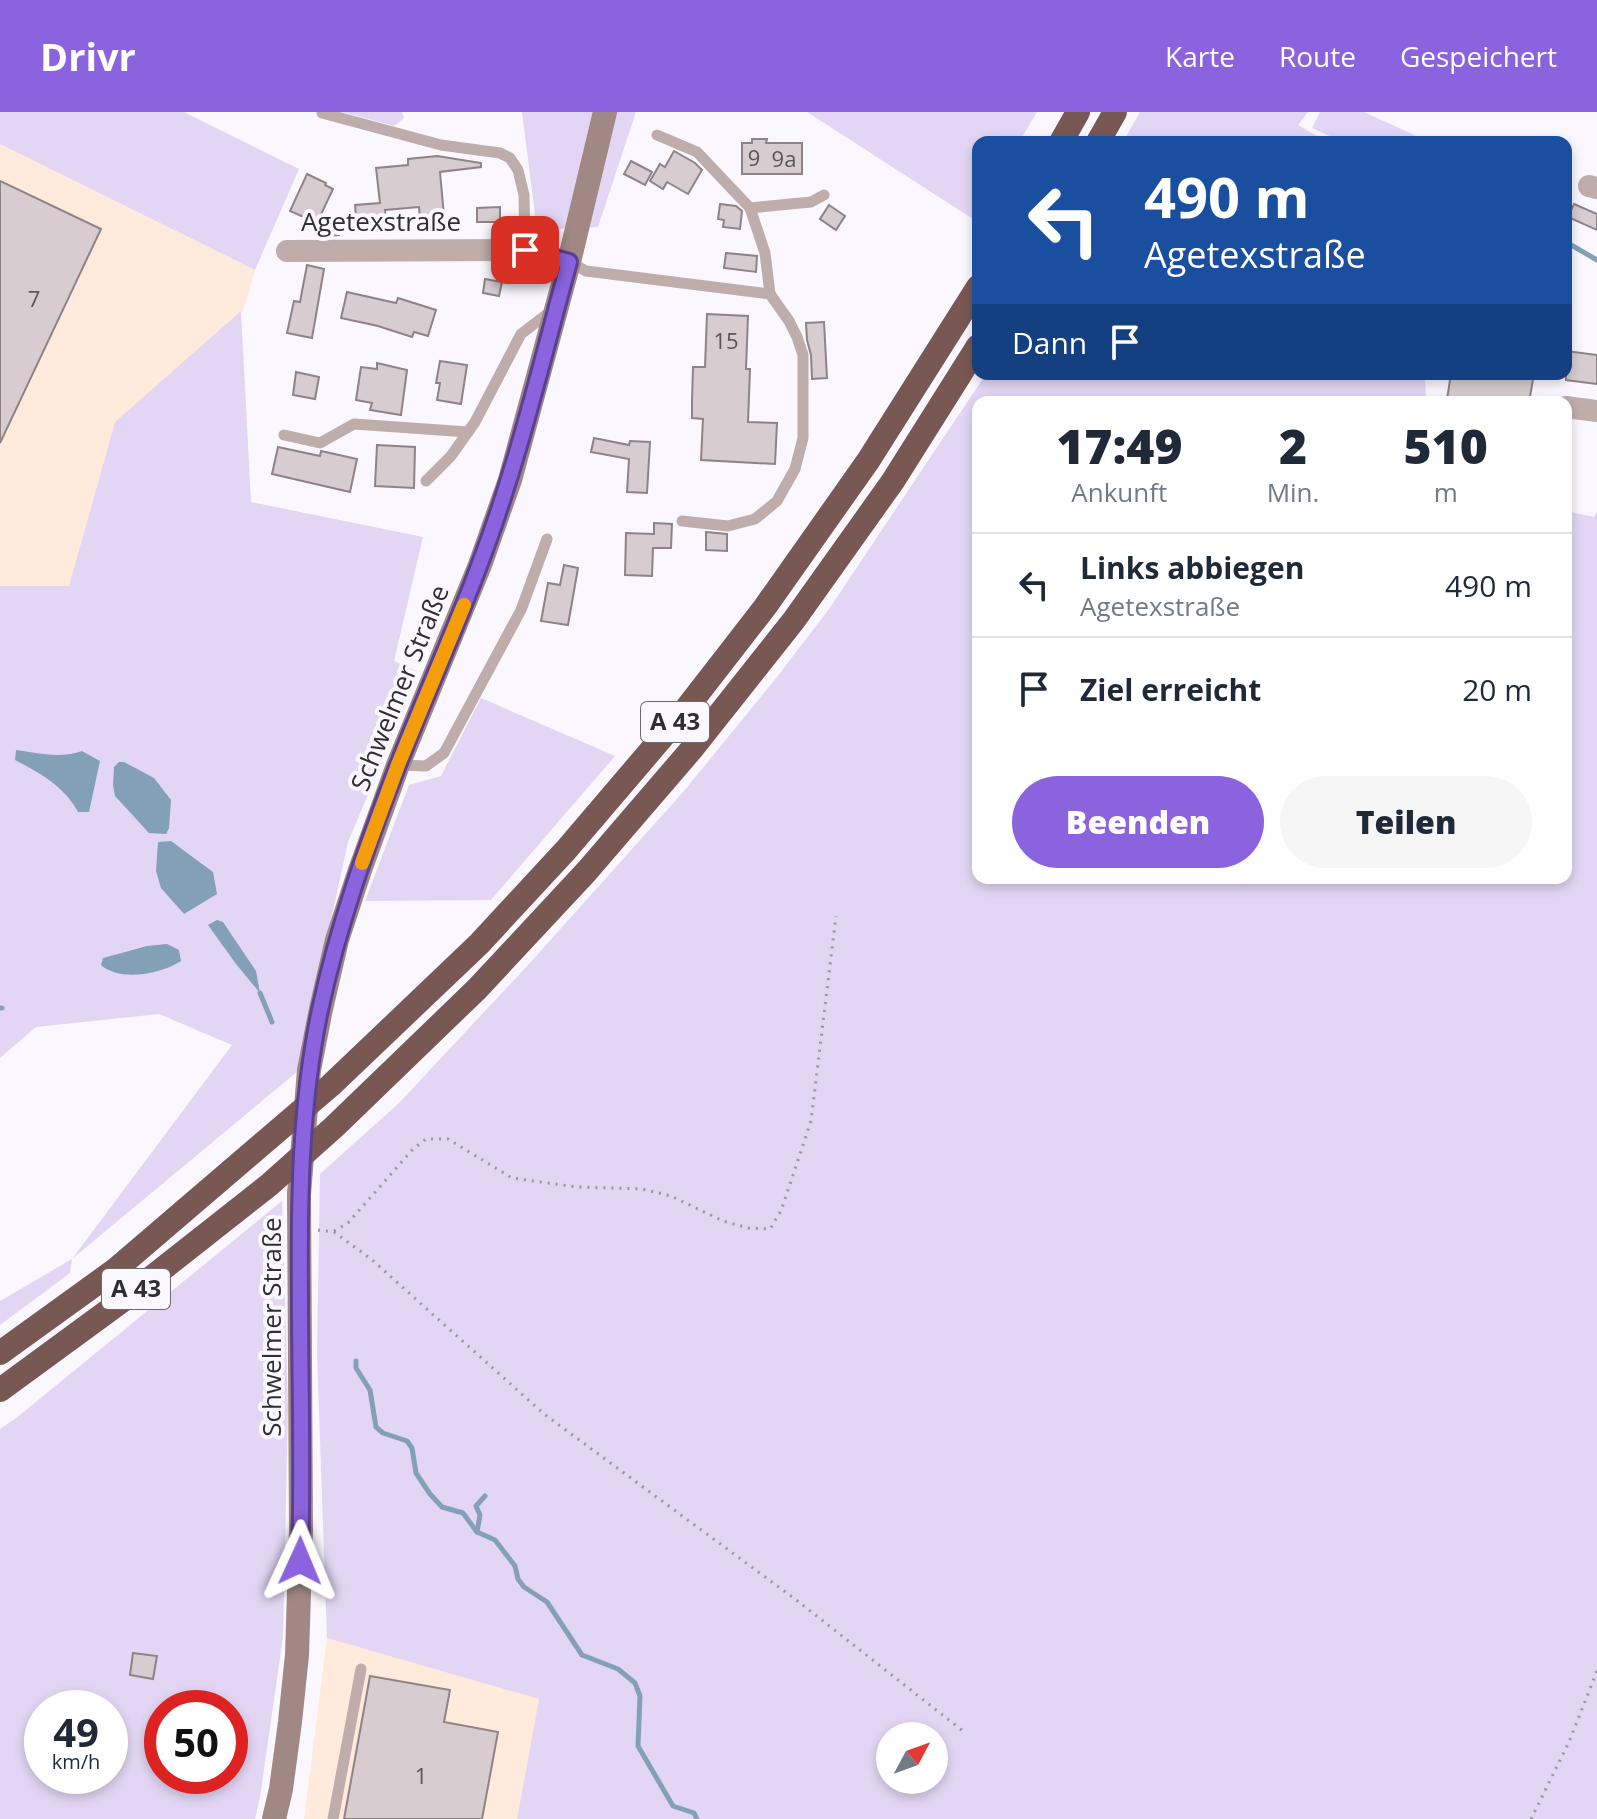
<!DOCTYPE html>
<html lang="de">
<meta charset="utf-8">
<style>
body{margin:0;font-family:"Open Sans",sans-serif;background:#f6f6f7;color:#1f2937;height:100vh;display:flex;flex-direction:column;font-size:30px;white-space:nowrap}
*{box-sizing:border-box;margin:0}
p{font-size:26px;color:#747a83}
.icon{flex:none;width:44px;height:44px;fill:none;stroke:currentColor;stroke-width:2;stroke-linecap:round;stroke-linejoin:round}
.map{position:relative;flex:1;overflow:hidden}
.panel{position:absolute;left:972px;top:284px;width:600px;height:488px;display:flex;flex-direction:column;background:#fff;border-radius:16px;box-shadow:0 4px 12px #0003}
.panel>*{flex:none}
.hud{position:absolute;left:972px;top:24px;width:600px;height:244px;border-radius:16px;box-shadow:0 4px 12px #0003;background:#1a4fa0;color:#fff;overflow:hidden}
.needle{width:52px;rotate:49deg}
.tools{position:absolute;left:876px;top:1610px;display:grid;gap:16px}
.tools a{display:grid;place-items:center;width:72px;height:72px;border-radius:50%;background:#fff;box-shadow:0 4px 12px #0003;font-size:40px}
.speed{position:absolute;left:24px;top:1578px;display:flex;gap:16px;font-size:40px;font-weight:700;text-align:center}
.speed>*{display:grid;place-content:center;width:104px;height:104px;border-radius:50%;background:#fff;box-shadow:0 4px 12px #0003;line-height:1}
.speed small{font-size:20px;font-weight:400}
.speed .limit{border:12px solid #d22;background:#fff;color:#111}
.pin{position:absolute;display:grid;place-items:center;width:68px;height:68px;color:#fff;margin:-34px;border-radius:16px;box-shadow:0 4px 12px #0006}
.me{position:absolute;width:88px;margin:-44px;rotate:1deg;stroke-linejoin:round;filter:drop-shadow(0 0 6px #0008)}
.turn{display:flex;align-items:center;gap:28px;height:168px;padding:0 40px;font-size:36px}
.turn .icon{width:104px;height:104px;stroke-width:2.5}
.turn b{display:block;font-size:56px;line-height:68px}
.then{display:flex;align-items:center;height:76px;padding:0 40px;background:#0003;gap:16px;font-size:30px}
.eta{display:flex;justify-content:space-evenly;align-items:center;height:136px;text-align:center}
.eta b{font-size:48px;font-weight:800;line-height:56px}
.button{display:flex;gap:16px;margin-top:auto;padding:16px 40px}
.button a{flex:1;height:92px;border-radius:48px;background:#8b63de;color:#fff;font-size:32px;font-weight:800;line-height:92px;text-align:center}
.button a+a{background:#f6f6f7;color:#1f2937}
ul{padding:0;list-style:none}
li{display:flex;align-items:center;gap:24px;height:104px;padding:0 40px;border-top:2px solid #e0e1e3}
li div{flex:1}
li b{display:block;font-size:30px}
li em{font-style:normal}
header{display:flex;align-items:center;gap:48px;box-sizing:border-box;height:112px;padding:0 40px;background:#8b63de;color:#fff}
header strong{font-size:38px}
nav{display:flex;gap:44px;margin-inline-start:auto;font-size:28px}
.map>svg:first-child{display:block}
</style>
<header>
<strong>Drivr</strong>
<nav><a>Karte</a><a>Route</a><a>Gespeichert</a></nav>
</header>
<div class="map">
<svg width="1597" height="1707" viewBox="0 0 1597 1707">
<rect width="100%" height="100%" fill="#faf7ff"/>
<g fill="#ffeadc">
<path d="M0,32L255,158L243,199L115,310L69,474H0Z"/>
<path d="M327,1526L539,1587L517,1707H304Z"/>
</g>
<g fill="#e2d6f4" fill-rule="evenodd">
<path d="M0,0H184L299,57L255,158L0,32Z"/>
<path d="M342,0H402L404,6L394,14Z"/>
<path d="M522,0H636L598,115L537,118Z"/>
<path d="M807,0H1037L1019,30H978V98L973,107Z"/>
<path d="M1140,0H1308L1298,13L1327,30H1123Z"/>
<path d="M1320,0H1364L1423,27L1422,30H1343L1312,16Z"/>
<path d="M241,199L251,390L423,425L394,549L416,559L400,607L348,730L298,959L72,1147L70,1161L0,1213V1189L72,1147L232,933L159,902L36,915L0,946V474H69L115,310Z"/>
<path d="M986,262H1425L1426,290H978V766H1566V399L1594,405L1597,400V1707H517L539,1587L327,1526L317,1242L320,1062L399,991L529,852L684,679L777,565L829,497ZM890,1624H934V1668H890Z"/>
<path d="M481,586L615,644L491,788L365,789L409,673L441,664Z"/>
<path d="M282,1089L288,1295L283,1525L260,1685L255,1707H0V1317L15,1307ZM42,1596H110V1664H42ZM162,1596H230V1664H162Z"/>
</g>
<g fill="#84a0b7">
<path d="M16,638C38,641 61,647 82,639L100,649L89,700H78C65,675 40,661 15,648Z"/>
<path d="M119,650H124L154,666L171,688L169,716L166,722L149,721L115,684L113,673L114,655Z"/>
<path d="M171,729L213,760L217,782L184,802L161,776L156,759L158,730Z"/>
<path d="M217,808L223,810L256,859L260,881L236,852L208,813Z"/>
<path d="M167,832L179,838L181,849C161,862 120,870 101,853L103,846L147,834Z"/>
</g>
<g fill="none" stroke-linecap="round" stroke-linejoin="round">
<g stroke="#84a0b7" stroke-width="5">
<path d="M1566,130L1597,148"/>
<path d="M260,881L272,910"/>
<path d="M0,896H2"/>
<path d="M356,1249V1256L370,1278L376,1315L383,1321L407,1329L412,1336L416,1361L430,1382L442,1395L463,1401L477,1420L495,1428L515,1454L518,1467L524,1475L547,1490L582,1543L618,1557L635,1571L640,1584L638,1634L673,1694L694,1701L697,1707"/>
<path d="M477,1420L480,1403L476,1394L485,1384"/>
</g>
</g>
<g fill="#d7cccf" stroke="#8e8386" stroke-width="2">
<path d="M752,27H767L766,31H802V62H742V31H752Z"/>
<path d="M674,39L695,51L702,58L688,82L667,70L663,77L650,69L660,52L665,55Z"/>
<path d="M437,44L481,51V55L440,60L445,115L430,116L429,106H420L419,95L385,98L386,114L357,118L355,93L380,91L376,56L408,53V47Z"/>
<path d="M631,49L652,60L645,73L624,62Z"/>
<path d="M307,62L326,71L325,73L333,77L317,111L290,99Z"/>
<path d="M0,69L101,117L0,331Z"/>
<path d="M720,92L736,94L742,99L740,117L723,115L724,108L718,107Z"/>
<path d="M1574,92L1597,102V118L1568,105Z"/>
<path d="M829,93L845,104L836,118L820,107Z"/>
<path d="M500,95V110H477V96Z"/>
<path d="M328,108H340L339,123L321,124Z"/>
<path d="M726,141L757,144L756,160L724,156Z"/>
<path d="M307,153L324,157L312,226L287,221L294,189L300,190Z"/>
<path d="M485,167L502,170L499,184L483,181Z"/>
<path d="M347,180L396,191L398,186L436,198L428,224L414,220L412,225L378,214L341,206Z"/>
<path d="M707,202L748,204L746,257H750L748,310L777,311L775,352L701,348L703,307L692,306V289L693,255H705Z"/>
<path d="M824,210L827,266L812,267L811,243L807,228L806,211Z"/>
<path d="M1566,239L1597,243V272L1566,268Z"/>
<path d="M440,249L467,253L461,292L437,288L440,271H436Z"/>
<path d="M377,251L407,258L401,303L370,298L372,291L356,288L361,255L377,257Z"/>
<path d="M296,260L319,265L315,287L293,283Z"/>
<path d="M1451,262H1534L1529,290H1463L1447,287Z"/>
<path d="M594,326L629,333L630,329L650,330L647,381L627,380L629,347L591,340Z"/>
<path d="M377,333L415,335L414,376L375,374Z"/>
<path d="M278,335L320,344L321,339L357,347L350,380L272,362Z"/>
<path d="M654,411L672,412L671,436H653L652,464L625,463L626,421L654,422Z"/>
<path d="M706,420L727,422V439L706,438Z"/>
<path d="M564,453L578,456L568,513L541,509L548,471L560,473Z"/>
<path d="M133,1541L157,1544L153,1567L130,1563Z"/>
<path d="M370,1564L450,1578L444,1610L498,1620L482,1707H344Z"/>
</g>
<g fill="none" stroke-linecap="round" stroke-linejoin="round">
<g stroke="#99979c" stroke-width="3" stroke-dasharray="2 6" stroke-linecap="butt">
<path d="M1430,28L1436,30"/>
<path d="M318,1118L334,1120L371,1147L544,1302L795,1487L963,1619"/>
<path d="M334,1119L348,1111L413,1037L426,1027H448L512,1066L577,1075L642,1077L671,1084L723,1109L748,1116L770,1117L781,1099L811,1009L836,804"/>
<path d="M1531,1707L1569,1630L1597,1559"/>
</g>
<g stroke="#beadaa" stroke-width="11">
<path d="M322,1L441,33L500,41L510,46L518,58L524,83L525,138"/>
<path d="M657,23L697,40L750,96"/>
<path d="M570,150L586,159L770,182L789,209L797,225L803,243V326L795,357L777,389L755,407L728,414L682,409"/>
<path d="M770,182L765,141L750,96L811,90L824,83"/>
<path d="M284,323L320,331L354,312L468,320"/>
<path d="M426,369L451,344L475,310L521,222L551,199"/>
<path d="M398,653L426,654L444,641L521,498L547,427"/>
<path d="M333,1707L361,1557"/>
</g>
<g stroke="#beadaa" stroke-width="22">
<path d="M1589,74L1597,76"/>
<path d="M287,139L525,138L569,150"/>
<path d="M1566,295L1597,299"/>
</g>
<path stroke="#a18885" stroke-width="24" d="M274,1707L281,1677L290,1610L297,1543L301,1418L299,1082L309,958L321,897L337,828L360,758L398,653L480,453L510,368L569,150L605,0"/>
<g stroke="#795853" stroke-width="24">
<path d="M1061,30L1078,0"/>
<path d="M1098,30L1115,0"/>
<path d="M0,1241L115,1158L330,974L479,832L566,738L682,602L765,495L868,349L978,175"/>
<path d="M0,1278L123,1188L269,1073L334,1015L477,877L587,759L691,638L794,508L893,369L978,234"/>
</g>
</g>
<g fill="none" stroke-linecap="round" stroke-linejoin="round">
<defs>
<path id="route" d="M300,1449C303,1361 300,1273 300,1186C299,1089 300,993 320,898C338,814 367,733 398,653C424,586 454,521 479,454C517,355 541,252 569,150L525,138"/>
</defs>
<use href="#route" stroke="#5a4090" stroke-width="20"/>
<use href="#route" stroke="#8b63de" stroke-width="14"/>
<path stroke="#f59e0b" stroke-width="14" d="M362,751L398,653L464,493"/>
</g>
<g text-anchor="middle" stroke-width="8" stroke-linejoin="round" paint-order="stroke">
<g font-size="22" fill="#595658">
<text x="754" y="54">9</text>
<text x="784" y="55">9a</text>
<text x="34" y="195">7</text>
<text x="726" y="237">15</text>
<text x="421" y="1672">1</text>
</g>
<g fill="#faf7ff" stroke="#6c6a6f" stroke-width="2">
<rect x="641" y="590" width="68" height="40" rx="6"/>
<rect x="102" y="1157" width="68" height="40" rx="6"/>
</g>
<g font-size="24" font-weight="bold" fill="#2f2e31">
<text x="675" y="618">A 43</text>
<text x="136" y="1185">A 43</text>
</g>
<g font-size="26" fill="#2f2e31" stroke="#faf7ff">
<text x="381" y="119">Agetexstraße</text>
<text transform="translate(400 576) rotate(-68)" y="9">Schwelmer Straße</text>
<text transform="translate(272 1215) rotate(-90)" y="9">Schwelmer Straße</text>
</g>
</g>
</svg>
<div class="tools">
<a><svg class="needle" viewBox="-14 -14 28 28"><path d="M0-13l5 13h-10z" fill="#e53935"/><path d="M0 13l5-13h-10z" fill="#747a83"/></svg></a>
</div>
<div class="speed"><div>49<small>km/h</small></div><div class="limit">50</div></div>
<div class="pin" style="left:525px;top:138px;background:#d93025"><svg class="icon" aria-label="arrive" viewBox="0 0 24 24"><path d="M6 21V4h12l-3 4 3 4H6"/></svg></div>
<svg class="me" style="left:300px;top:1449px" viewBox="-20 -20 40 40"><path d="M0-17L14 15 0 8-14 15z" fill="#8b63de" stroke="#fff" stroke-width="4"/></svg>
<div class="hud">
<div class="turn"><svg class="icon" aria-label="left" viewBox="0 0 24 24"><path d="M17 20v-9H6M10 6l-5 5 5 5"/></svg><div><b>490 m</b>Agetexstraße</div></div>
<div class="then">Dann<svg class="icon" aria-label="arrive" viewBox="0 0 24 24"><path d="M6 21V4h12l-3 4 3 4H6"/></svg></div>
</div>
<section class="panel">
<div class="eta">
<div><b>17:49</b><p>Ankunft</p></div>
<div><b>2</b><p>Min.</p></div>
<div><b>510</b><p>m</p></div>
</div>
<ul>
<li><svg class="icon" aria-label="left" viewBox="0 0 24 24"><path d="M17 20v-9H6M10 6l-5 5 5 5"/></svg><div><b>Links abbiegen</b><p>Agetexstraße</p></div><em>490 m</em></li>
<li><svg class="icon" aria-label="arrive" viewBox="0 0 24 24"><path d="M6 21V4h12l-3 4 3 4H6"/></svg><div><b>Ziel erreicht</b></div><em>20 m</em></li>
</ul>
<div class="button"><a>Beenden</a><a>Teilen</a></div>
</section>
</div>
